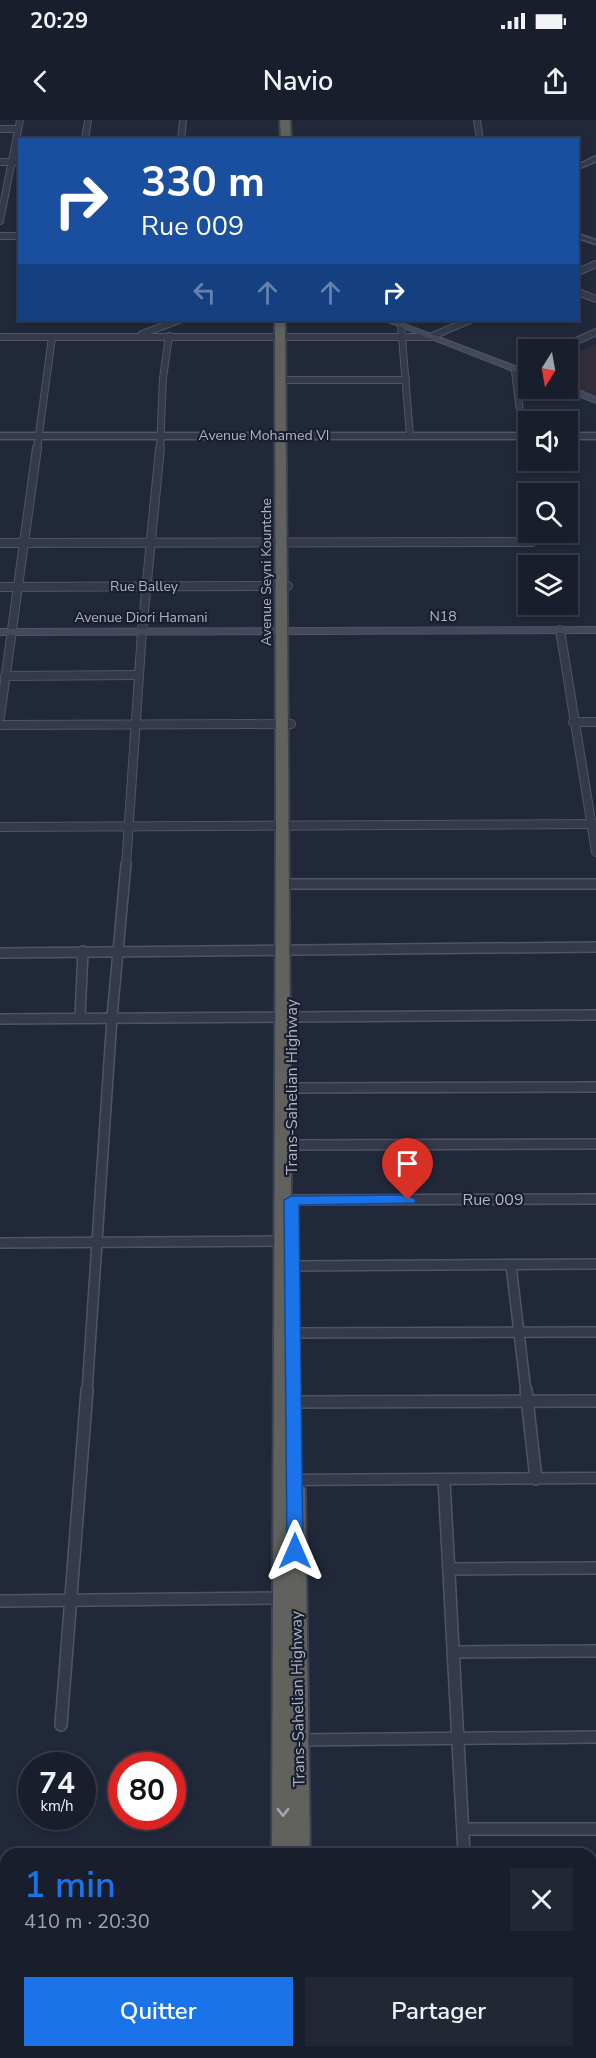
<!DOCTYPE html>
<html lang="fr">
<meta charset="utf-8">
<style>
body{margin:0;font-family:"Nunito Sans",sans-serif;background:#222734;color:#f1f3f6;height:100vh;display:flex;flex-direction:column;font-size:22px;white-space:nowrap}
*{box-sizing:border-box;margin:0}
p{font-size:20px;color:#9fa2a9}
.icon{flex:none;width:33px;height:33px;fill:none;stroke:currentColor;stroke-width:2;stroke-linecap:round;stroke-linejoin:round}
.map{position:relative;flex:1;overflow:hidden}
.panel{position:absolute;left:0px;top:1728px;width:597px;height:210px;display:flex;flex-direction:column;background:#191e2c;border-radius:18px 18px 0 0;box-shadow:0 3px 9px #0003,0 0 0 2px #373c48}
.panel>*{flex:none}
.top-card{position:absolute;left:18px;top:18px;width:561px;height:183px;border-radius:0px;box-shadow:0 3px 9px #0003,0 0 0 2px #373c48;background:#1a4fa0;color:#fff;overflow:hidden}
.needle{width:39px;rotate:191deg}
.tools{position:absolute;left:518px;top:219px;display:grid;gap:12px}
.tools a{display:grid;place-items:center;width:60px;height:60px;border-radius:0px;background:#191e2c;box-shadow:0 3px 9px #0003,0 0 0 2px #373c48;font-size:30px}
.speed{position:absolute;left:18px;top:1632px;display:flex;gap:12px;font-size:30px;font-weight:700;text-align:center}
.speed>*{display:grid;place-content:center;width:78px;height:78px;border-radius:50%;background:#191e2c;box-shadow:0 3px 9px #0003,0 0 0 2px #373c48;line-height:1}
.speed small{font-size:15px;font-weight:400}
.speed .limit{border:9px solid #d22;background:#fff;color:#111}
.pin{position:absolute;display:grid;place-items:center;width:51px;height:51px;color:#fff;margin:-62px -26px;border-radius:50% 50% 50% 0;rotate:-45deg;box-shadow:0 0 6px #0007}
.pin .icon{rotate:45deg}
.me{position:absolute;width:66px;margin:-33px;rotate:0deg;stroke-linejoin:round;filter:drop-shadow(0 0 4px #0008)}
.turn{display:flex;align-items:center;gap:21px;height:126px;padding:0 24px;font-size:27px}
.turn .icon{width:78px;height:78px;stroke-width:2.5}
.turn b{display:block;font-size:42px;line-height:51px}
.lanes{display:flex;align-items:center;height:57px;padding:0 24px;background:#0003;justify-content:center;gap:30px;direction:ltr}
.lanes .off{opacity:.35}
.round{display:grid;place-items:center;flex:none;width:63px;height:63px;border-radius:0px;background:#222734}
.summary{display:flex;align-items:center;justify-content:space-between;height:102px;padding:0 24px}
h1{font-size:36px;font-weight:600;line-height:45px;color:#1a73e8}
.cta{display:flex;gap:12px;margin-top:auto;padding:12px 24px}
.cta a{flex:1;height:69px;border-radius:0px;background:#1a73e8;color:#fff;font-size:24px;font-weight:600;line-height:69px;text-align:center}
.cta a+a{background:#222734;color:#f1f3f6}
.status{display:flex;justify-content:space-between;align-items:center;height:42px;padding:0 30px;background:#191e2c;direction:ltr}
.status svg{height:16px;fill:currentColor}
header{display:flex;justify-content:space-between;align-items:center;height:78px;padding:0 24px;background:#191e2c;font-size:27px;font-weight:600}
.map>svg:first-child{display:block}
</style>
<div class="status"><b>20:29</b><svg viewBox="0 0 49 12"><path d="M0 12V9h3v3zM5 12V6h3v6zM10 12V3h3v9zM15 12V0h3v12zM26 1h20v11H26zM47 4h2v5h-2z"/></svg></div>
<header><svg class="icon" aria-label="back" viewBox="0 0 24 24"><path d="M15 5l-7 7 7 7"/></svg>Navio<svg class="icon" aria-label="share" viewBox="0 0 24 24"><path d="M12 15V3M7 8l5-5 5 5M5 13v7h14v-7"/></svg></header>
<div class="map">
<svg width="596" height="1938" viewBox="0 0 596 1938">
<rect width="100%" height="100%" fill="#21283a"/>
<path fill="#312d3b" d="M596,224V275L567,264V237Z"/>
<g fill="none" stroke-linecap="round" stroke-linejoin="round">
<defs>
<g id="minor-far3">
<path d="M477,0L480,20"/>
<path d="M0,9H18"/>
<path d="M85,20L88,0"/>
<path d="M181,20L183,0"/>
<path d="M0,42H20"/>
<path d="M0,101L20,0"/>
<path d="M0,116H20"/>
<path d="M578,152L596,144"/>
<path d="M578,172L596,179"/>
<path d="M401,205L410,316"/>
<path d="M142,214L179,200"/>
<path d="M0,217H430L470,200"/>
<path d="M557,230L596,212"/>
<path d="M279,260H406"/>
<path d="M523,316L515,251L528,243"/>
<path d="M37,329L52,217"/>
<path d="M160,329L163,258L169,216"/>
</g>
<g id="minor-far2">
<path d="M0,423L532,422"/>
<path d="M0,467L288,466"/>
<path d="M560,510L596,732"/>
<path d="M5,556L139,555"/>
<path d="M0,597L37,328"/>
<path d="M573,602H596"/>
<path d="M0,605L291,604"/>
<path d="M0,707L596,704"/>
<path d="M126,745L142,512L160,328"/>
</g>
<g id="minor-far1">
<path d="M283,764H596"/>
<path d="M0,833L596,827"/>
<path d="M80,897L83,831"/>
<path d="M0,899L596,895"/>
<path d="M292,968L596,967"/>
<path d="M291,1025L596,1024"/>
<path d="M282,1080L596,1079"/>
<path d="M0,1123L286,1121"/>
<path d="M511,1145L526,1272"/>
<path d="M292,1146L596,1144"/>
<path d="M293,1213L596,1212"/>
<path d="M87,1272L112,897L126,744"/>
</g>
<g id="minor">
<path d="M526,1270L536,1359"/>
<path d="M283,1282L596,1281"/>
<path d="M444,1360L464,1734"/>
<path d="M449,1449L596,1448"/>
<path d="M0,1481L284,1478"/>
<path d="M453,1532L596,1531"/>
<path d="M61,1605L87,1270"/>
<path d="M298,1620L596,1617"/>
<path d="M463,1709H596"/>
<path d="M591,1802H596"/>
<path d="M591,1899H596"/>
<path d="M0,1906H6"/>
<path d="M477,1932V1938"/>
</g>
<g id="tertiary">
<path d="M596,36V41L578,49V45Z"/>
<path d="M578,114L596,120V124L578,118Z"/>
<rect x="0" y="313" width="528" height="6"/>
<rect x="567" y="313" width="29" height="6"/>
<path d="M596,1353V1363L284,1365L279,1364L277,1360L279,1356L284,1355Z"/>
</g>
<g id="secondary">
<path d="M383,200H394L528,251V257Z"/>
<path d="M567,265L596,277V283L563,270L562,268H567Z"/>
<path d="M596,507V513L0,515V509Z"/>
</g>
<g id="trunk">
<path d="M280,0H290L291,20H281Z"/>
<path d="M275,200H285L293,1363L302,1364L305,1369L310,1734H272L276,705Z"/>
<rect x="273" y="1932" width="39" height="6"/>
</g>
</defs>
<use href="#minor-far3" stroke="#4f5565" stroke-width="8"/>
<use href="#minor-far2" stroke="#4f5565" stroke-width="10"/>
<use href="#minor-far1" stroke="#4f5565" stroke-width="12"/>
<use href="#minor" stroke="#4f5565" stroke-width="14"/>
<use href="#tertiary" stroke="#4f5565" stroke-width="3"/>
<use href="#secondary" stroke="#4f5565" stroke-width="2"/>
<use href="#trunk" stroke="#3c4252" stroke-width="4"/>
<use href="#minor-far3" stroke="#353a4a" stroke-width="6"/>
<use href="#minor-far2" stroke="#353a4a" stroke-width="8"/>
<use href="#minor-far1" stroke="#353a4a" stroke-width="9"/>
<use href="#minor" stroke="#353a4a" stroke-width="11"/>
<use href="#tertiary" fill="#353a4a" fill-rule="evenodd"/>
<use href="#secondary" fill="#43485d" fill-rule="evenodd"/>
<use href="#trunk" fill="#61615e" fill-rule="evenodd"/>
</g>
<defs><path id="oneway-chevron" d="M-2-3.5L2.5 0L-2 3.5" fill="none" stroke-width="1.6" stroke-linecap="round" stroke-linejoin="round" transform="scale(1.5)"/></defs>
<use stroke="#a3a8b6" href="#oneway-chevron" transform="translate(283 1692) rotate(90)"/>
<path fill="#1a73e8" stroke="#114b97" stroke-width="1.5" d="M408,1075L416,1080L414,1083L299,1085L303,1431L301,1435L295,1437L289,1435L287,1431L284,1080L291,1076Z"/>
<g text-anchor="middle" stroke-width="4.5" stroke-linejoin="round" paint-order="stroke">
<g font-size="14" fill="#afb5c6" stroke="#1a1f2f">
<text x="264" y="320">Avenue Mohamed VI</text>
<text transform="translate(266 452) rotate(-90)" y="5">Avenue Seyni Kountche</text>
<text x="144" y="471">Rue Balley</text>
<text x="443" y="501">N18</text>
<text x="141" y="502">Avenue Diori Hamani</text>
</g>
<g font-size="16" fill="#afb5c6" stroke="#1a1f2f">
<text transform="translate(291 967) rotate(-90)" y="6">Trans-Sahelian Highway</text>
<text x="493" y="1085">Rue 009</text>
<text transform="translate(297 1579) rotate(-91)" y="6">Trans-Sahelian Highway</text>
</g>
</g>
</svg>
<div class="tools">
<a><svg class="needle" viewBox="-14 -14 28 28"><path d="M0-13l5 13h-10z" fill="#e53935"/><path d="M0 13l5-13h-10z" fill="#9fa2a9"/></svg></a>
<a><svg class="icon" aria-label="sound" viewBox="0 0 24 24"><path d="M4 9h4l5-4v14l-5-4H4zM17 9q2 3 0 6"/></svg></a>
<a><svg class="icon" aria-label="search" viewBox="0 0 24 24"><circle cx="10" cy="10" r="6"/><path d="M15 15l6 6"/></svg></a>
<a><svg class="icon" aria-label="layers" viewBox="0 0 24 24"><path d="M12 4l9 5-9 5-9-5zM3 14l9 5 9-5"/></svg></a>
</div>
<div class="speed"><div>74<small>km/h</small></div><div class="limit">80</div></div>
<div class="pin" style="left:408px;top:1080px;background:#d93025"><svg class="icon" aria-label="arrive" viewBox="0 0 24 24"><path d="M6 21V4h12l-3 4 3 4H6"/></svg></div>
<svg class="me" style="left:295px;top:1431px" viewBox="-20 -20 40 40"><path d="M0-17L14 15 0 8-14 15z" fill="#1a73e8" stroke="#fff" stroke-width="4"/></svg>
<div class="top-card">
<div class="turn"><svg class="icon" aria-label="right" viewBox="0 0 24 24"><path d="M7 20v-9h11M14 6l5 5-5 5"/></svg><div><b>330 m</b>Rue 009</div></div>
<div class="lanes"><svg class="icon off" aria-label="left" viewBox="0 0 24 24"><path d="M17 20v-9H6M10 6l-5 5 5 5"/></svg><svg class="icon off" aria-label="ahead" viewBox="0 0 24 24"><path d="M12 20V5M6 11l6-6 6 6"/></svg><svg class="icon off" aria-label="ahead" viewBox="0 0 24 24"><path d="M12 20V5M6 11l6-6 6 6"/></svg><svg class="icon" aria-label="right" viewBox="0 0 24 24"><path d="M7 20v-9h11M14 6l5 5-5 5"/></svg></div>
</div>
<section class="panel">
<div class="summary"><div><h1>1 min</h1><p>410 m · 20:30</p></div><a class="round"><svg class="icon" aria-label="close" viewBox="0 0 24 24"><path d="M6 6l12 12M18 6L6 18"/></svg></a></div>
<div class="cta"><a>Quitter</a><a>Partager</a></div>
</section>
</div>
